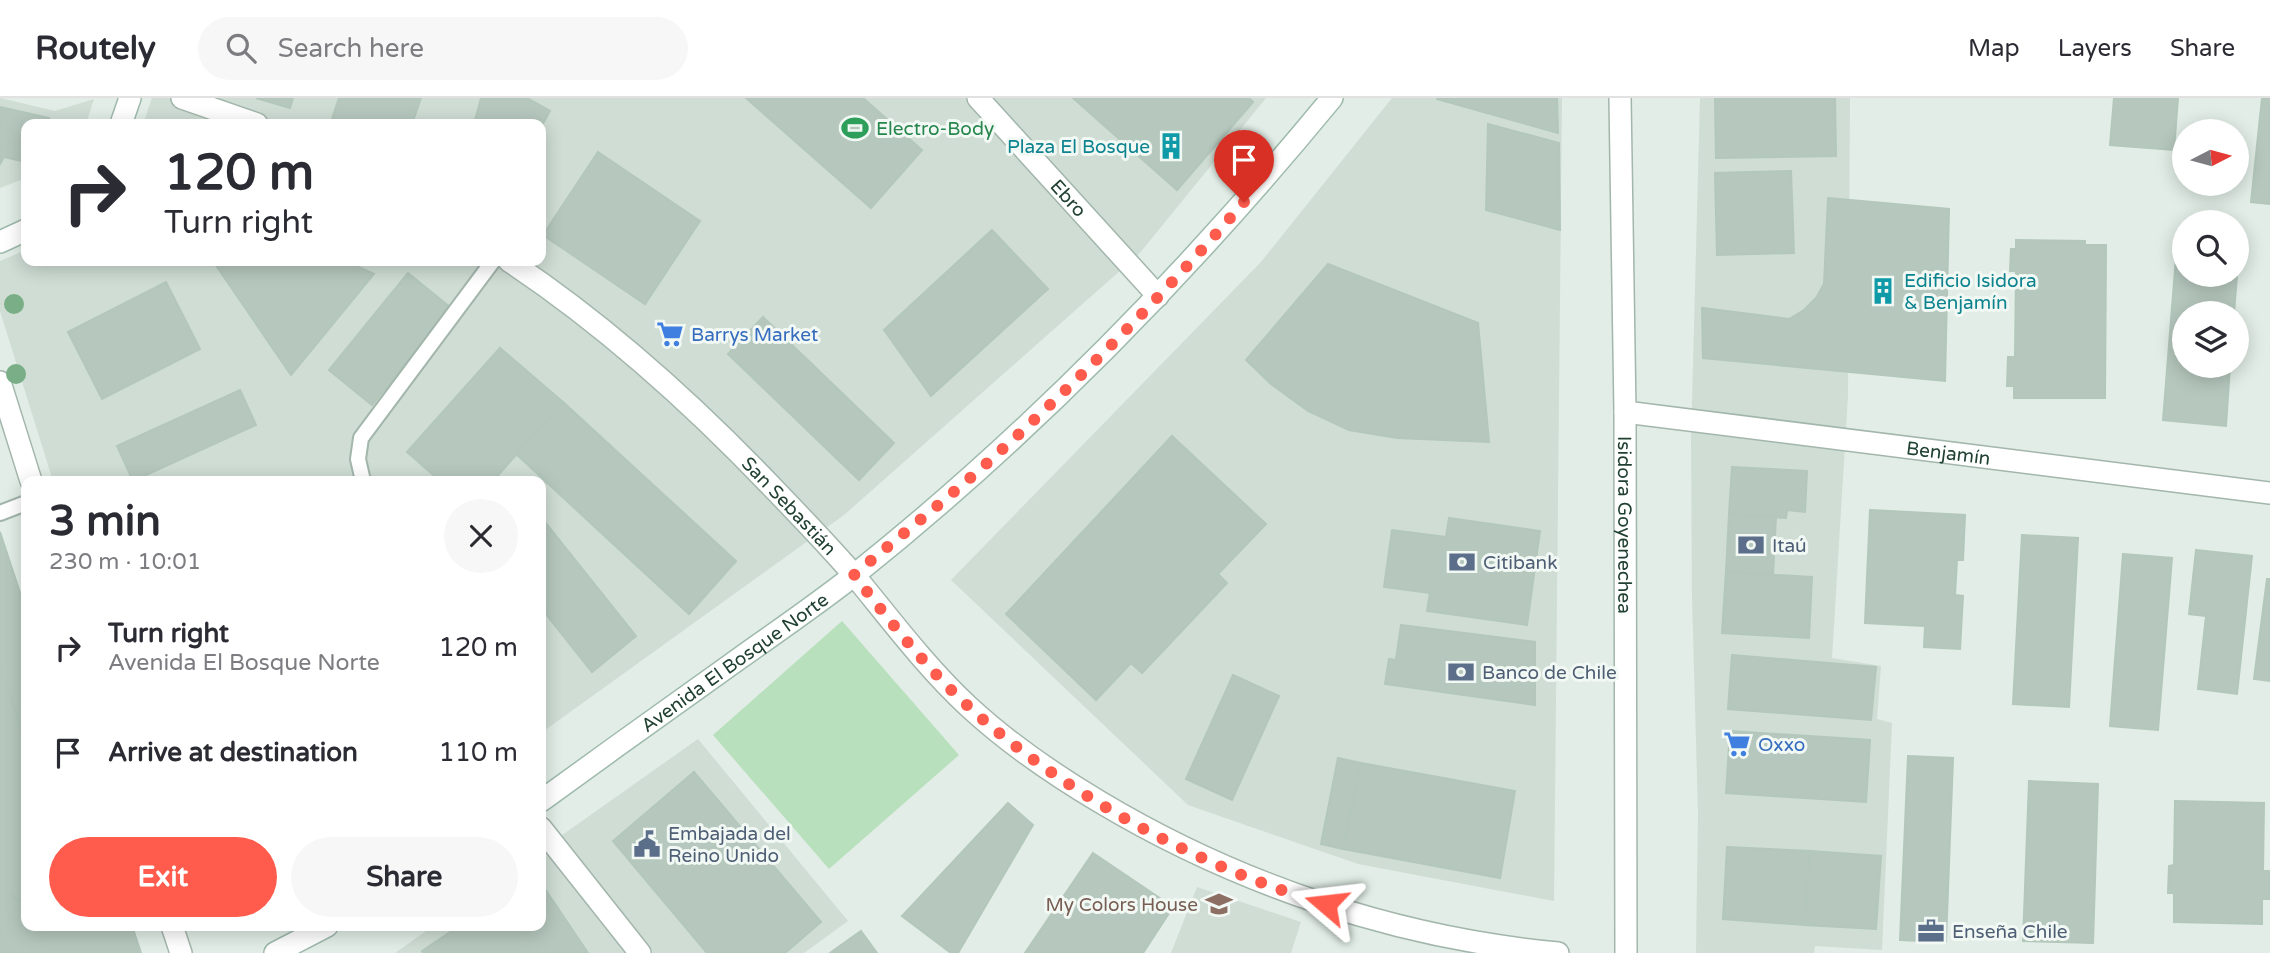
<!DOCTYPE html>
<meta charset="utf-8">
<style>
body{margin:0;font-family:"Varela Round",sans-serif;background:#f7f7f7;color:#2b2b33;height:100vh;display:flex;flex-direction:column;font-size:26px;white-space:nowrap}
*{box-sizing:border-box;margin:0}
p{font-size:23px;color:#7c7c81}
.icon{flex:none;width:38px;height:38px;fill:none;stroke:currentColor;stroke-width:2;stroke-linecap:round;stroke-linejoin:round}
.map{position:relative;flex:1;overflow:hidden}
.sheet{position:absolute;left:21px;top:378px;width:525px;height:455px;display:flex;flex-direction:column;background:#fff;border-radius:14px;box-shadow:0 4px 18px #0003}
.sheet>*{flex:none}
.hud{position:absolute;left:21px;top:21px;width:525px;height:147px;border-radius:14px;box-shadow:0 4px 18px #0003;background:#fff;color:#2b2b33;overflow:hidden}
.needle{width:46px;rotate:84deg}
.controls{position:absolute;left:2172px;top:21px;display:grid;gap:14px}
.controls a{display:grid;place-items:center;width:77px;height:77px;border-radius:50%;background:#fff;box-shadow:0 4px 18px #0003;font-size:35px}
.pin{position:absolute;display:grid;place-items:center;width:60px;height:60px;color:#fff;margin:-72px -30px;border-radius:50% 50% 50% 0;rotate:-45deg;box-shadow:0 0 7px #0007}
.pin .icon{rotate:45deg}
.me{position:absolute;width:77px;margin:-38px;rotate:287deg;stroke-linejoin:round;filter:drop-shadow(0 0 5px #0008)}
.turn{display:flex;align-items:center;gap:24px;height:147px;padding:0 28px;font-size:32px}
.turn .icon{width:91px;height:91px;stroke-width:2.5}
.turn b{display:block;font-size:49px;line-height:60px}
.round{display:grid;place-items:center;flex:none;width:74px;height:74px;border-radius:37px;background:#f7f7f7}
.summary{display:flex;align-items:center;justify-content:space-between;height:119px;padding:0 28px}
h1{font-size:42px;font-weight:700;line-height:52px}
.primary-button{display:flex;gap:14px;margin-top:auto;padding:14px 28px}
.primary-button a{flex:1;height:80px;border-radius:42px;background:#ff5c4d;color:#fff;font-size:28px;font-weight:700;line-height:80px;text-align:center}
.primary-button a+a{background:#f7f7f7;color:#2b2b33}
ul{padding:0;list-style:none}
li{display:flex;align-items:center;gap:21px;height:105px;padding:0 28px}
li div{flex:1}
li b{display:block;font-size:26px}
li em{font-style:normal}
header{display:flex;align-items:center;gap:42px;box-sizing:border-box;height:98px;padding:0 35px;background:#fff;border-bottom:2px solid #e1e1e2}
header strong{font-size:33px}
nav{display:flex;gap:38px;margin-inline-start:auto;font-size:24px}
.search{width:490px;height:63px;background:#f7f7f7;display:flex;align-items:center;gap:18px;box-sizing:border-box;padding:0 24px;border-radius:38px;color:#7c7c81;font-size:26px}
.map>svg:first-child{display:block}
</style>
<header>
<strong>Routely</strong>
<div class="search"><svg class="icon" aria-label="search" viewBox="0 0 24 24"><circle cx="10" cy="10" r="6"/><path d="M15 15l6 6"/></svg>Search here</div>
<nav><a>Map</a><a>Layers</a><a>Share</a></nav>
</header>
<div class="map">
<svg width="2270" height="855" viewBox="0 0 2270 855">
<rect width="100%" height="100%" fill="#e1ede6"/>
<g fill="#cfddd4">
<path d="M0,0L55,13L94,1L86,26H26V80L0,90Z"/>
<path d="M152,0H1266L1139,156L844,417L541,635V383H53L0,213V163L26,152V163H541V26H143Z"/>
<path d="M1392,0H1562L1554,803L1358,766L1188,707L951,482L1261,164Z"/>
<path d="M1700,0H1850L1848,298L1832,560L1881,568L1877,621L1892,625L1882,852L1815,848L1814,855H1696L1698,716L1692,499L1691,343Z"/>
<path d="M698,641L848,823L804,855H395L433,828H541V752Z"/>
<path d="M1197,789L1301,824L1291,855H1171Z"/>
</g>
<path fill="#b8e0bc" d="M842,523L959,657L829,771L713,637Z"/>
<g fill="#b6c8be" stroke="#b3c7bb" stroke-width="2">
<path d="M256,0H293L290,10Z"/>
<path d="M339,0H421L412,26H346L332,21Z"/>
<path d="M481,0H527L550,13L541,29V26H474Z"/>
<path d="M746,0H863L922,52L871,110Z"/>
<path d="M1073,0H1249L1253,4L1177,92Z"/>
<path d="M1437,0H1557L1558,35L1437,1Z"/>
<path d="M1715,0H1835L1836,58L1716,60Z"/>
<path d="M2114,0H2178L2174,52L2110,47Z"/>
<path d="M2262,0H2270V106L2251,104Z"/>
<path d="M0,9L49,20L47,26H26V64L4,59L0,66Z"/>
<path d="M1488,26L1559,45L1560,132L1486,112Z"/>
<path d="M598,54L700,123L645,206L543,137Z"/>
<path d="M1791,73L1794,155L1717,157L1715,75Z"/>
<path d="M1828,100L1949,111L1945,283L1703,260L1702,210L1789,221L1804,212L1816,200L1824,186Z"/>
<path d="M992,132L1048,191L931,298L884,232Z"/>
<path d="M2016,142L2085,143V147H2106L2105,300H2014V288H2007L2008,259H2015L2016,173H2010L2011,151H2016Z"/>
<path d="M2177,147L2184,148V177H2236V153H2239L2234,215H2184V268H2230L2226,328L2163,322Z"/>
<path d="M213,163H345L374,176L291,277Z"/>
<path d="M1328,166L1478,225L1489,344L1397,340L1349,332L1308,313L1271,286L1246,262Z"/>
<path d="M408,175L451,210L372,307L329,272Z"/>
<path d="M166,184L200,251L102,301L68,234Z"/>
<path d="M763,219L894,345L859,382L728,256Z"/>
<path d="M500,250L563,304L493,383H440L407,354Z"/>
<path d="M240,292L256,327L133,383L117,348Z"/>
<path d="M563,304L736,463L689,516L516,356Z"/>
<path d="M1172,338L1266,426L1218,476L1227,485L1142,575L1131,565L1096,602L1006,516Z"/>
<path d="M1732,369L1807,373L1805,414L1787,412L1786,420L1729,416Z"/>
<path d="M1870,412L1965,417L1963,462H1957L1955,497L1963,498L1960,551L1924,549L1925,528L1865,525Z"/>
<path d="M1729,416L1776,419L1773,477L1726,474Z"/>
<path d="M541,419L636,538L592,574L541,510Z"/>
<path d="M1449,420L1540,433L1527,527L1427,513L1430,495L1384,489L1392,432L1446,439Z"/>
<path d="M0,434L26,513V645L0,569Z"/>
<path d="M2022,437L2078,440L2069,609L2013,606Z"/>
<path d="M2196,452L2252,458L2237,596L2198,591L2206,518L2189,516Z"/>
<path d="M2123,456L2172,460L2158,632L2110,628Z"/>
<path d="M1726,474L1812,479L1809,540L1722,535Z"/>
<path d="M2267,481H2270V583L2254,581Z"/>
<path d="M1401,527L1535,544V607L1385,586L1389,561L1396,562Z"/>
<path d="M1732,557L1876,569L1871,622L1728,611Z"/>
<path d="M0,569L26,645V805L0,793Z"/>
<path d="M1233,577L1279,598L1232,702L1186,681Z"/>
<path d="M1730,633L1870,642L1866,704L1726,695Z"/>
<path d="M1908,658L1953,660L1946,844L1900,842Z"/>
<path d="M1338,660L1361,665L1343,751L1321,746Z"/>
<path d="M1361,665L1515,693L1500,780L1343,751Z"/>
<path d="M694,674L821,824L785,855H707L613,743Z"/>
<path d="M2029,683L2098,686L2093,845L2023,843Z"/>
<path d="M2175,703L2264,705L2263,773H2270V801H2262V826L2174,824V795H2168L2169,768L2174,767Z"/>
<path d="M1008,705L1033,727L958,855H951L902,818Z"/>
<path d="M1727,749L1810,753L1805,827L1723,821Z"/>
<path d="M1810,753L1881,758L1876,831L1805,827Z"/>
<path d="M1093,755L1173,809L1143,855H1025Z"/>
<path d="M541,785L588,855H423L422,853L459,828H541Z"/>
<path d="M0,793L26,805V828H132L141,855H0Z"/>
<path d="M861,833L877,855H830Z"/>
</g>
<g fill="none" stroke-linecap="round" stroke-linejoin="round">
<defs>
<g id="service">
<path d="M363,383L358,361L361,340L493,163"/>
<path d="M0,415L26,405"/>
</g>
<g id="minor">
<path d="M182,0L257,26"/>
<path id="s1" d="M978,0L1158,198"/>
<path id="s2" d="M509,163C607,228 693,306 774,391C801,419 828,447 854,477C891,522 926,569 969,609C1009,646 1053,676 1100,704C1239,787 1397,840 1558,855"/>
<path d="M0,284L31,383"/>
<path id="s3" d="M1625,314L2270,395"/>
<path d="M541,730L640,855"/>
<path d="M172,828L181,855"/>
</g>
<g id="tertiary">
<path id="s4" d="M1620,0L1625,314L1626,855"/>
</g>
<g id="secondary">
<path d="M121,26L130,0"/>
<path d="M0,144L26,132"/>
<path id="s5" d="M541,703C607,655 674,607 740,560C778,533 816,507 853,478C1030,337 1188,175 1332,0"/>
<path d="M275,855L327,828"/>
</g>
</defs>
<use href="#service" stroke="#a3b6ac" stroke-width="18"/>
<use href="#minor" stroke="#a3b6ac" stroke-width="24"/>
<use href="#tertiary" stroke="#a3b6ac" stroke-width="24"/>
<use href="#secondary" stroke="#9ebaac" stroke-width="24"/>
<use href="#service" stroke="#fff" stroke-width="14"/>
<use href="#minor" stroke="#fff" stroke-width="21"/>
<use href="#tertiary" stroke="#fff" stroke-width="21"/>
<use href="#secondary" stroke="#fff" stroke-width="21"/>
</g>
<g fill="#7aae87">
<circle cx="14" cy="206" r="10"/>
<circle cx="16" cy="276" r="10"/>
</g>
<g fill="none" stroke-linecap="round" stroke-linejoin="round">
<path stroke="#ff5c4d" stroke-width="12" stroke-dasharray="0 21.6" d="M1244,104C1164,197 1076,285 985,367C942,405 897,440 854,477C890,523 926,570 969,609C1064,696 1202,771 1326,806"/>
</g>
<defs>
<symbol id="stadium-bare" viewBox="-9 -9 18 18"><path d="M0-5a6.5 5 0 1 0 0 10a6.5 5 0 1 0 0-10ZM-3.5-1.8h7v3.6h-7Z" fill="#2e9e5b" stroke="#f2f9f4" stroke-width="2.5" paint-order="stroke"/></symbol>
<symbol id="building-bare" viewBox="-9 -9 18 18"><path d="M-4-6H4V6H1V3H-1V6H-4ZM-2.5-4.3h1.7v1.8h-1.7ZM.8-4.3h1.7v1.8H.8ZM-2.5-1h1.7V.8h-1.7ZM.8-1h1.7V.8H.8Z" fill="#0f9aa8" stroke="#f2f9f4" stroke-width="2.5" paint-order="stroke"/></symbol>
<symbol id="supermarket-bare" viewBox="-9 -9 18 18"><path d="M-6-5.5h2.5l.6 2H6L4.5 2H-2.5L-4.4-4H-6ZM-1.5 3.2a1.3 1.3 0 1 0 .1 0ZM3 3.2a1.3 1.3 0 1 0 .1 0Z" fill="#3f7fe0" stroke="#f2f9f4" stroke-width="2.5" paint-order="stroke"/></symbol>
<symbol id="bank-bare" viewBox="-9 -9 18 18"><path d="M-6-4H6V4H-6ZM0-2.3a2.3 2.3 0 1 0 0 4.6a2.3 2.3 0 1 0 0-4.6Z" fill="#5c6f8a" stroke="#f2f9f4" stroke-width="2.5" paint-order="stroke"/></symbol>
<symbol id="civic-bare" viewBox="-9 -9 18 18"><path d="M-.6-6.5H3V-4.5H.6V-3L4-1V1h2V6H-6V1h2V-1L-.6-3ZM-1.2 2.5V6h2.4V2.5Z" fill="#5c6f8a" stroke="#f2f9f4" stroke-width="2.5" paint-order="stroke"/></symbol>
<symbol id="school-bare" viewBox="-9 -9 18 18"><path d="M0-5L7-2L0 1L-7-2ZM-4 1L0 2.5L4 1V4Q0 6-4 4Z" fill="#8d6e63" stroke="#f2f9f4" stroke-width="2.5" paint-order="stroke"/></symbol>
<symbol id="office-bare" viewBox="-9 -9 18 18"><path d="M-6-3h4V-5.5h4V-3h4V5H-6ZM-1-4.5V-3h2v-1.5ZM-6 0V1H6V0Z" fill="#5c6f8a" stroke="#f2f9f4" stroke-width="2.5" paint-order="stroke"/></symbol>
</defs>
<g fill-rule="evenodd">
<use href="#stadium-bare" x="836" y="11" width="38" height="38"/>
<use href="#building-bare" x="1152" y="29" width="38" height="38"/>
<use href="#building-bare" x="1864" y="174" width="38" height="38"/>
<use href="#supermarket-bare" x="651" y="217" width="38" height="38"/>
<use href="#bank-bare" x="1732" y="428" width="38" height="38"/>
<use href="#bank-bare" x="1443" y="445" width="38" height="38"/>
<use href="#bank-bare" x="1442" y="555" width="38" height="38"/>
<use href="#supermarket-bare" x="1718" y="627" width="38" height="38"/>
<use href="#civic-bare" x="628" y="727" width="38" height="38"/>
<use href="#school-bare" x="1200" y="787" width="38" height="38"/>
<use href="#office-bare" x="1912" y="814" width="38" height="38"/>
</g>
<g text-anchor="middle" stroke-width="6" stroke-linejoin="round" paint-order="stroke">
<g font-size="19" fill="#27864d" stroke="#f2f9f4" text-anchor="start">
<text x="876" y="37">Electro-Body</text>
</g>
<g font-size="19" fill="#0d838f" stroke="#f2f9f4" text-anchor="end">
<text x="1150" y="55">Plaza El Bosque</text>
<text x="1904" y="189" text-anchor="start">Edificio Isidora<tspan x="1904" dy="22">&amp; Benjamín</tspan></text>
</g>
<g font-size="19" fill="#204032" stroke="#f2f9f4">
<text dy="7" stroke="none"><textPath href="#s1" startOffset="135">Ebro</textPath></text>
<text dy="7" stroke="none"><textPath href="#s3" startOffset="326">Benjamín</textPath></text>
<text dy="7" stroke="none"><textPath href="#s2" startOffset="373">San Sebastián</textPath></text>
<text dy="7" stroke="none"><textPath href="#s4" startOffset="427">Isidora Goyenechea</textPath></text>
<text dy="7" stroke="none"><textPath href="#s5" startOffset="238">Avenida El Bosque Norte</textPath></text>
</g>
<g font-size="19" fill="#366cbe" stroke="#f2f9f4" text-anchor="start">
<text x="691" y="243">Barrys Market</text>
<text x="1758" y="653">Oxxo</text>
</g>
<g font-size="19" fill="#4e5e75" stroke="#f2f9f4" text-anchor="start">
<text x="1772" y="454">Itaú</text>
<text x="1483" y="471">Citibank</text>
<text x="1482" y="581">Banco de Chile</text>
<text x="668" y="742">Embajada del<tspan x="668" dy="22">Reino Unido</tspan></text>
<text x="1952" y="840">Enseña Chile</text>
</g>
<g font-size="19" fill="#785e54" stroke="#f2f9f4" text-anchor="end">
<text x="1198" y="813">My Colors House</text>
</g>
</g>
</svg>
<div class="controls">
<a><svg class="needle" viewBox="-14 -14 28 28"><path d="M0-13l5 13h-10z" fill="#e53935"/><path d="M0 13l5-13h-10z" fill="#7c7c81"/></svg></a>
<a><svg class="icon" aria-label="search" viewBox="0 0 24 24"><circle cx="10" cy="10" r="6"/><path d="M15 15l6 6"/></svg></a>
<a><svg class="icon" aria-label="layers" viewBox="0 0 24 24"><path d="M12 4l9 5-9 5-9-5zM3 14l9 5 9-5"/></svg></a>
</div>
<div class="pin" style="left:1244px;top:104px;background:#d93025"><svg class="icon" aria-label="arrive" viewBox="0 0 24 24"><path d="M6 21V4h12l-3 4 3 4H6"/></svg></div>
<svg class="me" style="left:1326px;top:806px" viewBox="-20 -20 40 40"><path d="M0-17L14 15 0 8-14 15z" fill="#ff5c4d" stroke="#fff" stroke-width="4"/></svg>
<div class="hud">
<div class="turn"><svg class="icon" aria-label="right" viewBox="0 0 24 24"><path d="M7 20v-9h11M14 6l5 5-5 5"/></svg><div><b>120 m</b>Turn right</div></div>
</div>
<section class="sheet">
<div class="summary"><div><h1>3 min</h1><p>230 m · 10:01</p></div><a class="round"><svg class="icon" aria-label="close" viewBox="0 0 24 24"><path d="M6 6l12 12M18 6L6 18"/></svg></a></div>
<ul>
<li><svg class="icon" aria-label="right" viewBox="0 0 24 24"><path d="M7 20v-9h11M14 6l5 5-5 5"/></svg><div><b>Turn right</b><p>Avenida El Bosque Norte</p></div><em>120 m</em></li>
<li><svg class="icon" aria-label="arrive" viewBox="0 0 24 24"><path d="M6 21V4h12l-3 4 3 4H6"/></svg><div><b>Arrive at destination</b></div><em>110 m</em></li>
</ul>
<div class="primary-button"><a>Exit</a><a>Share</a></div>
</section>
</div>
